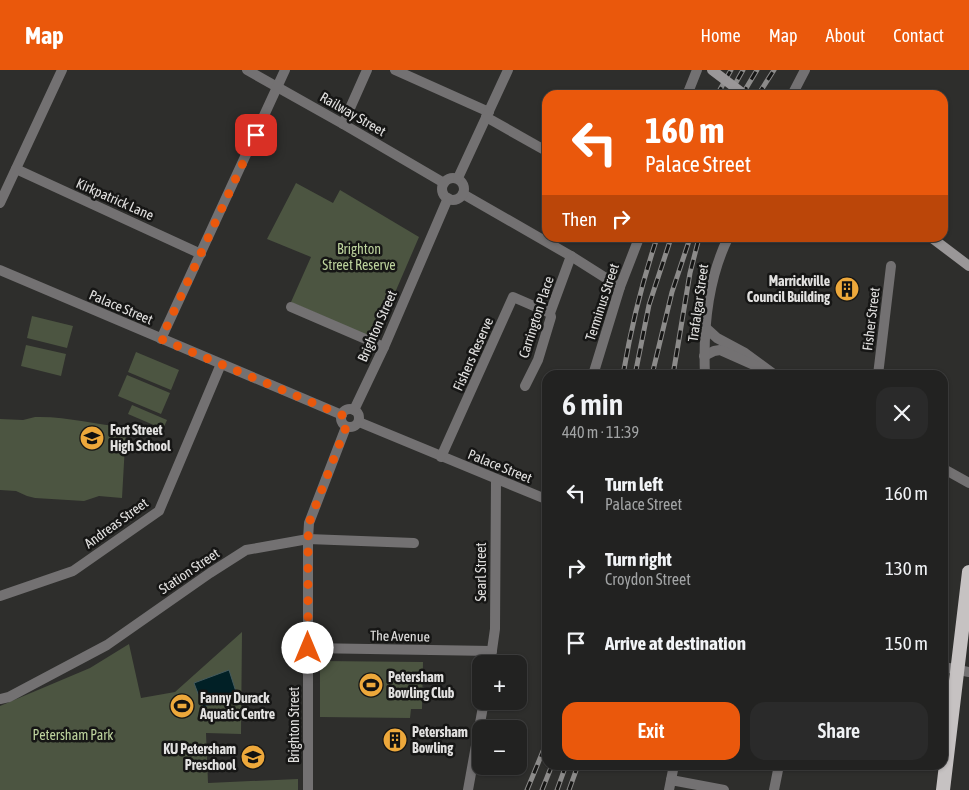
<!DOCTYPE html>
<meta charset="utf-8">
<style>
body{margin:0;font-family:"Asap Condensed",sans-serif;background:#2a2a2a;color:#f1f3f6;height:100vh;display:flex;flex-direction:column;font-size:19px;white-space:nowrap}
*{box-sizing:border-box;margin:0}
p{font-size:16px;color:#a2a4a5}
.icon{flex:none;width:28px;height:28px;fill:none;stroke:currentColor;stroke-width:2;stroke-linecap:round;stroke-linejoin:round}
.map{position:relative;flex:1;overflow:hidden}
.details{position:absolute;left:542px;top:300px;width:406px;height:400px;display:flex;flex-direction:column;background:#222221;border-radius:15px;box-shadow:0 1px 4px #0004,0 0 0 1px #3f3f3f}
.details>*{flex:none}
.guide{position:absolute;left:542px;top:20px;width:406px;height:152px;border-radius:15px;box-shadow:0 1px 4px #0004,0 0 0 1px #3f3f3f;background:#ea580c;color:#fff;overflow:hidden}
.fabs{position:absolute;left:472px;top:585px;display:grid;gap:10px}
.fabs a{display:grid;place-items:center;width:55px;height:55px;border-radius:10px;background:#222221;box-shadow:0 1px 4px #0004,0 0 0 1px #3f3f3f;font-size:25px}
.pin{position:absolute;display:grid;place-items:center;width:42px;height:42px;color:#fff;margin:-21px;border-radius:10px;box-shadow:0 2px 8px #0006}
.me{position:absolute;width:55px;margin:-28px;rotate:0deg;stroke-linejoin:round;filter:drop-shadow(0 0 4px #0008)}
.turn{display:flex;align-items:center;gap:18px;height:105px;padding:0 20px;font-size:22px}
.turn .icon{width:65px;height:65px;stroke-width:2.5}
.turn b{display:block;font-size:35px;line-height:42px}
.then{display:flex;align-items:center;height:48px;padding:0 20px;background:#0003;gap:10px;font-size:19px}
.round{display:grid;place-items:center;flex:none;width:52px;height:52px;border-radius:15px;background:#2a2a2a}
.summary{display:flex;align-items:center;justify-content:space-between;height:85px;padding:0 20px}
h1{font-size:30px;font-weight:600;line-height:38px}
.button{display:flex;gap:10px;margin-top:auto;padding:10px 20px}
.button a{flex:1;height:58px;border-radius:15px;background:#ea580c;color:#fff;font-size:20px;font-weight:600;line-height:58px;text-align:center}
.button a+a{background:#2a2a2a;color:#f1f3f6}
ul{padding:0;list-style:none}
li{display:flex;align-items:center;gap:15px;height:75px;padding:0 20px}
li div{flex:1}
li b{display:block;font-size:19px}
li em{font-style:normal}
header{display:flex;align-items:center;gap:30px;box-sizing:border-box;height:70px;padding:0 25px;background:#ea580c;color:#fff}
header strong{font-size:24px}
nav{display:flex;gap:28px;margin-inline-start:auto;font-size:18px}
.map>svg:first-child{display:block}
</style>
<header>
<strong>Map</strong>
<nav><a>Home</a><a>Map</a><a>About</a><a>Contact</a></nav>
</header>
<div class="map">
<svg width="969" height="720" viewBox="0 0 969 720">
<rect width="100%" height="100%" fill="#2e2e2c"/>
<g fill="#4c5541">
<path d="M296,113L333,133L340,120L419,167L375,269L291,232L311,187L267,169Z"/>
<path d="M32,246L73,256L67,278L27,268Z"/>
<path d="M26,275L66,284L61,306L21,296Z"/>
<path d="M136,282L179,300L171,320L128,302Z"/>
<path d="M127,305L170,323L161,344L118,326Z"/>
<path d="M132,335L167,350L163,359L128,344Z"/>
<path d="M35,347C66,346 96,355 126,357L122,428L99,426L84,431L35,428L27,426L16,421L0,420V349L23,350Z"/>
<path d="M242,562L241,664L206,663L208,713L298,709V720H0V636L90,598L129,574L141,628L175,622Z"/>
<path d="M320,591L423,592L422,639H411L410,648L320,647Z"/>
</g>
<path fill="#012026" stroke="#445a5e" d="M229,600L237,625L203,637L194,613Z"/>
<g fill="none" stroke-linecap="round" stroke-linejoin="round">
<g stroke="#737172" stroke-width="10">
<path d="M247,0L343,54L444,113"/>
<path d="M395,0L489,42"/>
<path d="M687,25L697,0"/>
<path d="M792,25L805,0"/>
<path d="M486,47L548,82"/>
<path d="M343,54L367,0"/>
<path d="M16,99L201,184"/>
<path d="M463,124L571,186L620,217"/>
<path d="M0,133L62,0"/>
<path d="M0,200L342,345"/>
<path d="M291,237L384,277"/>
<path d="M706,258L717,268L745,283L775,305"/>
<path d="M161,269L285,0"/>
<path d="M704,286L714,281L720,280L756,296"/>
<path d="M593,305L620,217L639,168"/>
<path d="M878,305L891,196"/>
<path d="M525,316L538,290L551,247L550,243L571,186"/>
<path d="M359,352L548,430"/>
<path d="M441,387L513,227L550,243"/>
<path d="M944,399L969,413"/>
<path d="M0,526L73,501L159,441L221,294"/>
<path d="M308,578L492,581"/>
<path d="M490,594L495,559L496,409"/>
<path d="M944,597L969,602"/>
<path d="M0,629L9,627L107,575L210,503L246,480L308,469L414,473"/>
<path d="M671,710L724,720"/>
<path d="M468,720L484,631"/>
<path d="M774,720L779,695"/>
</g>
<g stroke="#737172" stroke-width="10">
<circle cx="453" cy="119" r="11"/>
<path d="M458,108L508,0"/>
<path d="M705,305C703,259 708,209 728,168"/>
<circle cx="350" cy="348" r="9"/>
<path d="M354,340L384,277L448,128"/>
<path d="M308,720V469L309,453L346,357"/>
<path d="M669,720L674,695"/>
</g>
<path stroke="#9a9798" stroke-width="10" d="M932,168L969,196"/>
<path stroke="#c6c2c2" stroke-width="14" d="M943,720L969,502"/>
<defs>
<g id="rail">
<path d="M717,25L731,0"/>
<path d="M729,25L743,0"/>
<path d="M742,25L757,0"/>
<path d="M758,25L774,0"/>
<path d="M623,305C631,258 642,212 657,168"/>
<path d="M635,305L649,235L671,168"/>
<path d="M652,305L672,222L690,168"/>
<path d="M673,305L690,203L699,168"/>
<path d="M527,720L548,669"/>
<path d="M542,720L552,695"/>
<path d="M557,720L566,695"/>
<path d="M569,720L578,695"/>
</g>
</defs>
<use href="#rail" stroke="#8c8b8a" stroke-width="5"/>
<use href="#rail" stroke="#161615" stroke-width="3" stroke-dasharray="9" stroke-linecap="butt"/>
<path stroke="#9a9798" stroke-width="10" d="M712,0L745,25"/>
</g>
<g fill="none" stroke-linecap="round" stroke-linejoin="round">
<path stroke="#ea580c" stroke-width="9" stroke-dasharray="0 16.2" d="M256,65L161,269L342,345L341,350L346,357L309,453L308,469V578"/>
</g>
<defs>
<symbol id="building-disc" viewBox="-11 -11 22 22"><circle r="9.5" fill="#eda83b" stroke="#161615"/><path d="M-4-6H4V6H1V3H-1V6H-4ZM-2.5-4.3h1.7v1.8h-1.7ZM.8-4.3h1.7v1.8H.8ZM-2.5-1h1.7V.8h-1.7ZM.8-1h1.7V.8H.8Z" fill="#111"/></symbol>
<symbol id="school-disc" viewBox="-11 -11 22 22"><circle r="9.5" fill="#eda83b" stroke="#161615"/><path d="M0-5L7-2L0 1L-7-2ZM-4 1L0 2.5L4 1V4Q0 6-4 4Z" fill="#111"/></symbol>
<symbol id="stadium-disc" viewBox="-11 -11 22 22"><circle r="9.5" fill="#eda83b" stroke="#161615"/><path d="M0-5a6.5 5 0 1 0 0 10a6.5 5 0 1 0 0-10ZM-3.5-1.8h7v3.6h-7Z" fill="#111"/></symbol>
</defs>
<g fill-rule="evenodd">
<use href="#building-disc" x="833" y="205" width="28" height="28"/>
<use href="#school-disc" x="78" y="354" width="28" height="28"/>
<use href="#stadium-disc" x="357" y="601" width="28" height="28"/>
<use href="#stadium-disc" x="168" y="622" width="28" height="28"/>
<use href="#building-disc" x="381" y="656" width="28" height="28"/>
<use href="#school-disc" x="239" y="673" width="28" height="28"/>
</g>
<g text-anchor="middle" stroke-width="5" stroke-linejoin="round" paint-order="stroke">
<g font-size="14" fill="#e2e1e0" stroke="#161615">
<text transform="translate(353 44) rotate(30)" y="5">Railway Street</text>
<text transform="translate(115 129) rotate(24)" y="5">Kirkpatrick Lane</text>
<text transform="translate(602 232) rotate(-72)" y="5">Terminus Street</text>
<text transform="translate(698 233) rotate(-82)" y="5">Trafalgar Street</text>
<text transform="translate(121 237) rotate(23)" y="5">Palace Street</text>
<text transform="translate(536 247) rotate(-72)" y="5">Carrington Place</text>
<text transform="translate(871 249) rotate(-83)" y="5">Fisher Street</text>
<text transform="translate(377 256) rotate(-66)" y="5">Brighton Street</text>
<text transform="translate(473 284) rotate(-66)" y="5">Fishers Reserve</text>
<text transform="translate(500 396) rotate(22)" y="5">Palace Street</text>
<text transform="translate(116 453) rotate(-36)" y="5">Andreas Street</text>
<text transform="translate(189 501) rotate(-34)" y="5">Station Street</text>
<text transform="translate(481 502) rotate(-90)" y="5">Searl Street</text>
<text transform="translate(400 566) rotate(1)" y="5">The Avenue</text>
<text transform="translate(294 655) rotate(-90)" y="5">Brighton Street</text>
</g>
<g font-size="14" fill="#bdd39d" stroke="#161615">
<text x="359" y="184">Brighton<tspan x="359" dy="16">Street Reserve</tspan></text>
<text x="73" y="670">Petersham Park</text>
</g>
<g font-size="14" font-weight="bold" fill="#e2e1e0" stroke="#161615" text-anchor="start">
<text x="830" y="216" text-anchor="end">Marrickville<tspan x="830" dy="16">Council Building</tspan></text>
<text x="110" y="365">Fort Street<tspan x="110" dy="16">High School</tspan></text>
<text x="388" y="612">Petersham<tspan x="388" dy="16">Bowling Club</tspan></text>
<text x="200" y="633">Fanny Durack<tspan x="200" dy="16">Aquatic Centre</tspan></text>
<text x="412" y="667">Petersham<tspan x="412" dy="16">Bowling</tspan></text>
<text x="236" y="684" text-anchor="end">KU Petersham<tspan x="236" dy="16">Preschool</tspan></text>
</g>
</g>
</svg>
<div class="fabs">
<a>+</a>
<a>−</a>
</div>
<div class="pin" style="left:256px;top:65px;background:#d93025"><svg class="icon" aria-label="arrive" viewBox="0 0 24 24"><path d="M6 21V4h12l-3 4 3 4H6"/></svg></div>
<svg class="me" style="left:308px;top:578px" viewBox="-20 -20 40 40"><circle r="19" fill="#fff"/><path d="M0-13L10 11 0 6-10 11z" fill="#ea580c"/></svg>
<div class="guide">
<div class="turn"><svg class="icon" aria-label="left" viewBox="0 0 24 24"><path d="M17 20v-9H6M10 6l-5 5 5 5"/></svg><div><b>160 m</b>Palace Street</div></div>
<div class="then">Then<svg class="icon" aria-label="right" viewBox="0 0 24 24"><path d="M7 20v-9h11M14 6l5 5-5 5"/></svg></div>
</div>
<section class="details">
<div class="summary"><div><h1>6 min</h1><p>440 m · 11:39</p></div><a class="round"><svg class="icon" aria-label="close" viewBox="0 0 24 24"><path d="M6 6l12 12M18 6L6 18"/></svg></a></div>
<ul>
<li><svg class="icon" aria-label="left" viewBox="0 0 24 24"><path d="M17 20v-9H6M10 6l-5 5 5 5"/></svg><div><b>Turn left</b><p>Palace Street</p></div><em>160 m</em></li>
<li><svg class="icon" aria-label="right" viewBox="0 0 24 24"><path d="M7 20v-9h11M14 6l5 5-5 5"/></svg><div><b>Turn right</b><p>Croydon Street</p></div><em>130 m</em></li>
<li><svg class="icon" aria-label="arrive" viewBox="0 0 24 24"><path d="M6 21V4h12l-3 4 3 4H6"/></svg><div><b>Arrive at destination</b></div><em>150 m</em></li>
</ul>
<div class="button"><a>Exit</a><a>Share</a></div>
</section>
</div>
